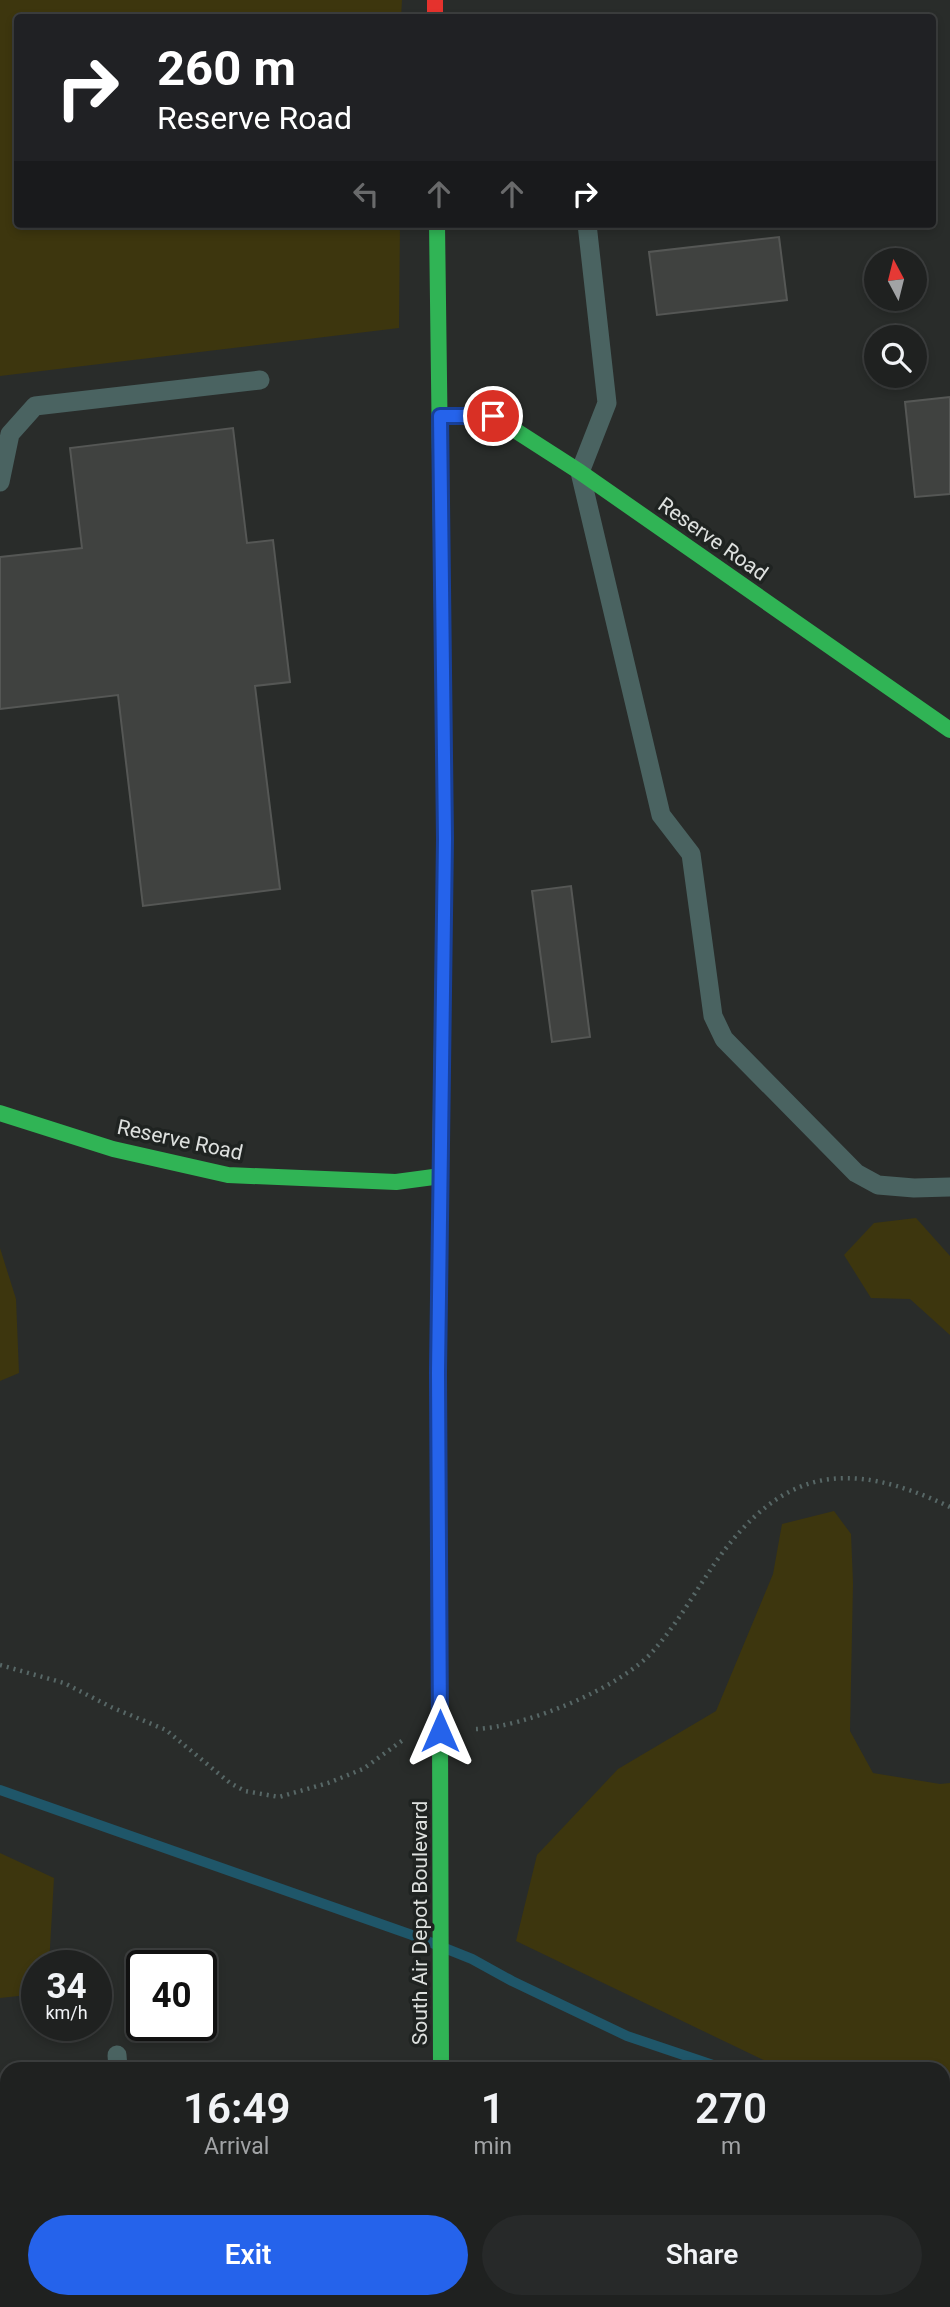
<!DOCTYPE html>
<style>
body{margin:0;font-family:Roboto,sans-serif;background:#272929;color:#f1f3f6;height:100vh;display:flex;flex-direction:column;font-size:26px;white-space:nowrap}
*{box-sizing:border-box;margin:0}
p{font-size:23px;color:#a1a3a5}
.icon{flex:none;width:38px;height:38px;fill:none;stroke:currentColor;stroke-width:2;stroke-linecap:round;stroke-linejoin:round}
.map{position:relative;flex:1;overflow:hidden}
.panel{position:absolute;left:0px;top:2062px;width:950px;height:247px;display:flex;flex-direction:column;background:#1f2120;border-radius:21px 21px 0 0;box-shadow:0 4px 10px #0003,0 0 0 2px #3c3e3e}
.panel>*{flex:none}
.top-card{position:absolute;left:14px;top:14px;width:922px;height:214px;border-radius:7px;box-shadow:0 4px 10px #0003,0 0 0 2px #3c3e3e;background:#202124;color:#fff;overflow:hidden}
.needle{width:46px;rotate:353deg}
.fabs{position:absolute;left:864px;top:248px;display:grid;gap:14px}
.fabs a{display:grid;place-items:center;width:63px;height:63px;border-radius:50%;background:#1f2120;box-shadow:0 4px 10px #0003,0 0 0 2px #3c3e3e;font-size:35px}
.speed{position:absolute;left:21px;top:1950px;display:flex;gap:14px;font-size:35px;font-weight:700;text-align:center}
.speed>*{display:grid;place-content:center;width:91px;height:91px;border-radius:50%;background:#1f2120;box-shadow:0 4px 10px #0003,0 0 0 2px #3c3e3e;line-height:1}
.speed small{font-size:18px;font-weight:400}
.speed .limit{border:4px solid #111;border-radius:10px;background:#fff;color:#111}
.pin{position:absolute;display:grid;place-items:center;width:60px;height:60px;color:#fff;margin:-30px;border:4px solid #fff;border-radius:50%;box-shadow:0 2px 7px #0007}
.me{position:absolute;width:77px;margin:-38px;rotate:0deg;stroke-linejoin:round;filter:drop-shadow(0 0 5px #0008)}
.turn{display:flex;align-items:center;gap:24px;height:147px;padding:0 28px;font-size:32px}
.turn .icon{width:91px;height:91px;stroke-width:2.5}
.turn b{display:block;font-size:49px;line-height:60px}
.lanes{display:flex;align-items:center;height:66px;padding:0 28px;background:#0003;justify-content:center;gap:35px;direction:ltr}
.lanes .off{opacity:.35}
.eta{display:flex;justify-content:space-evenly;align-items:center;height:119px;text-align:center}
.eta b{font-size:42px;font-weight:600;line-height:49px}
.primary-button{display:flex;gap:14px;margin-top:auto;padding:14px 28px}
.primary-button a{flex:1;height:80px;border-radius:42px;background:#2563eb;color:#fff;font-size:28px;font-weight:600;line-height:80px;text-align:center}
.primary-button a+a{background:#272929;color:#f1f3f6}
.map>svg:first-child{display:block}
</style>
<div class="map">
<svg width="950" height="2307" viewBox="0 0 950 2307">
<rect width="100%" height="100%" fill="#292c2a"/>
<g fill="#3d360e">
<path d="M0,0H402L401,18H18V224H400L399,328L0,376Z"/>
<path d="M916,1218L950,1256V1335L910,1299L871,1298L844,1255L874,1223Z"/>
<path d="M0,1248L16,1299L19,1373L0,1381Z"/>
<path d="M834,1511L851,1534L853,1583L850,1731L873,1773L940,1784L950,1783V2153L943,2149V2068H780L516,1941L537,1855L618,1769L716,1711L773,1574L782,1524Z"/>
<path d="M0,1853L54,1878L49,1965H37V1994L0,1998Z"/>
<path d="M943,2270L950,2276V2307H505V2301H943Z"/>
</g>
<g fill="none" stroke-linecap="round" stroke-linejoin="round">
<g stroke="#1f5669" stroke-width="10">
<path d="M0,1790L412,1935L472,1959L512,1981L627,2036L722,2068"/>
<path d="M943,2173L950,2178"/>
</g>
</g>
<g fill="#404240" stroke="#555755" stroke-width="2">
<path d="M779,237L787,300L657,315L649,252Z"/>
<path d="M950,397V494L915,497L905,402Z"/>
<path d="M233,428L247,543L273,540L290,682L255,686L280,889L143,906L118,695L0,709V557L82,548L70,448Z"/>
<path d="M571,886L590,1037L552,1042L532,891Z"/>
</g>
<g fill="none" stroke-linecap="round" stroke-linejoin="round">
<g stroke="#576766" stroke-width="4.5" stroke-dasharray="2 5" stroke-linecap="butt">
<path d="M0,1665L64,1683L111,1707L166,1730L230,1783L245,1791L279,1797L328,1783L363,1769L403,1740"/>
<path d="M476,1729C525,1727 621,1688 654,1650C677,1624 695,1592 715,1563C782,1468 847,1458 950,1507"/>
</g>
<g stroke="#4a6361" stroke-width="19">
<path d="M587,224L607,403L580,472L661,815L691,854L713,1016L724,1039L856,1173L878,1185L914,1188L950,1187"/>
<path d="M0,482L10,434L35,406L260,380"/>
<path d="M117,2055L118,2068"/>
<path d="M148,2301V2307"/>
</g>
<g stroke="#30b455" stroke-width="16">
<path d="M437,224L445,840L441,1110"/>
<path d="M440,416H493L580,472L950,730"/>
<path d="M0,1113L113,1149L228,1175L396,1182L441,1176"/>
<path d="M440,1725L441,2068"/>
<path d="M441,2301V2307"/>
</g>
<path stroke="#ff9f0a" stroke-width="16" d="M438,1401L441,1110"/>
<g stroke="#e5322d" stroke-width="16">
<path d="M435,0V18"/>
<path d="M438,1401L440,1725"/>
</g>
</g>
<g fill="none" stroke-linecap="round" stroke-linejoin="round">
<defs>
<path id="route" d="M440,1731L438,1373L445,839L440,416H493"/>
</defs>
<use href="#route" stroke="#184099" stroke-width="18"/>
<use href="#route" stroke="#2563eb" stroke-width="12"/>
</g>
<g text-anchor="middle" stroke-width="7" stroke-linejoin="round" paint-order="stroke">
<g font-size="21" fill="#dee1df" stroke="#1f2321">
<text transform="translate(713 539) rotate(35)" y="7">Reserve Road</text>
<text transform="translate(180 1140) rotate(12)" y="7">Reserve Road</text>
<text transform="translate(420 1923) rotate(-90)" y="7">South Air Depot Boulevard</text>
</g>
</g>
</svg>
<div class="fabs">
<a><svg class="needle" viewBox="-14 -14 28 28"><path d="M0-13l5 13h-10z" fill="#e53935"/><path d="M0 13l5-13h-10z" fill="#a1a3a5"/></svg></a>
<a><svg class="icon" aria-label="search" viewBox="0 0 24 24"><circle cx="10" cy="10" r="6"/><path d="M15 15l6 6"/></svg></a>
</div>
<div class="speed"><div>34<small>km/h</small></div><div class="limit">40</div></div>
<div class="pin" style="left:493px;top:416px;background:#d93025"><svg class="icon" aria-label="arrive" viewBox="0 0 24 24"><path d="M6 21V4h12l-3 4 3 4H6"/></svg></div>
<svg class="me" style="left:440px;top:1731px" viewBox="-20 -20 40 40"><path d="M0-17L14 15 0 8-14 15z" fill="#2563eb" stroke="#fff" stroke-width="4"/></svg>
<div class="top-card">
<div class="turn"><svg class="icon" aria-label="right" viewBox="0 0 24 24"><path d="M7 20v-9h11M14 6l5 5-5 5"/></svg><div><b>260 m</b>Reserve Road</div></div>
<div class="lanes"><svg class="icon off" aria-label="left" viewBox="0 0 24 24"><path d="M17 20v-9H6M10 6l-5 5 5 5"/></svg><svg class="icon off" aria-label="ahead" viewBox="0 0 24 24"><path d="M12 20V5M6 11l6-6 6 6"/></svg><svg class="icon off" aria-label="ahead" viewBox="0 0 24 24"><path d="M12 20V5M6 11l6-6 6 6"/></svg><svg class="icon" aria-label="right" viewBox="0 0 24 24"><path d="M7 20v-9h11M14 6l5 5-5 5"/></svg></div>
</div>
<section class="panel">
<div class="eta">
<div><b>16:49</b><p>Arrival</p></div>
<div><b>1</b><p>min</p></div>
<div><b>270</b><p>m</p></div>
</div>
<div class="primary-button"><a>Exit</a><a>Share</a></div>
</section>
</div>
